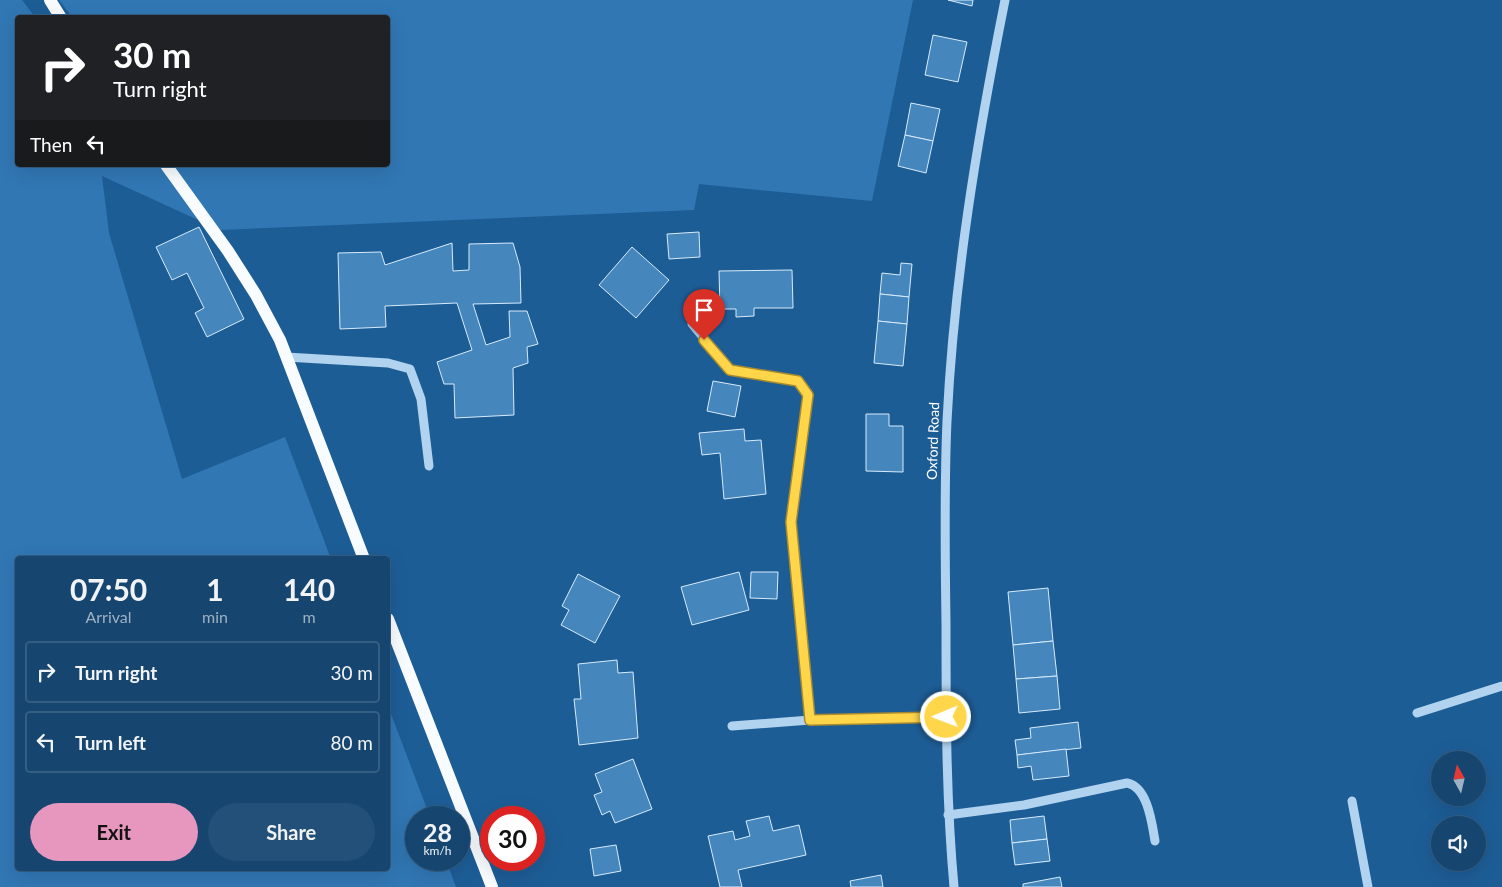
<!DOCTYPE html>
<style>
body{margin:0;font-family:Lato,sans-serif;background:#235078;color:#f1f3f6;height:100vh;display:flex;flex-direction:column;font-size:19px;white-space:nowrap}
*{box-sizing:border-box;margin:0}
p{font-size:16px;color:#9eb1c3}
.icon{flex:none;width:28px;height:28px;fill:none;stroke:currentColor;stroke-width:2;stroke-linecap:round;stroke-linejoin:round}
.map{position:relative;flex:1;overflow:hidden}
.sheet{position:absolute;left:15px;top:556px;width:375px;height:315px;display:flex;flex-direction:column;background:#164670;border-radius:5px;box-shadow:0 5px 20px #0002,0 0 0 1px #355e83}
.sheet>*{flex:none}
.banner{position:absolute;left:15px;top:15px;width:375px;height:152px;border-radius:5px;box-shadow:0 5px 20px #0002,0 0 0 1px #355e83;background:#202124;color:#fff;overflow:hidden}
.needle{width:32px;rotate:352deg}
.buttons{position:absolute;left:1431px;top:751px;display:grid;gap:10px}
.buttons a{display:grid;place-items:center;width:55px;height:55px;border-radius:50%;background:#164670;box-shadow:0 5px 20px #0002,0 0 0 1px #355e83;font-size:25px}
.speed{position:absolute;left:405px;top:806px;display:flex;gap:10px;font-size:25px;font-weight:700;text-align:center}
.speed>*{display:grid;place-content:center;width:65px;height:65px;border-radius:50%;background:#164670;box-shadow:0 5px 20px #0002,0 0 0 1px #355e83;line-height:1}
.speed small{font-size:12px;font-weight:400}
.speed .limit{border:8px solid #d22;background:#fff;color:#111}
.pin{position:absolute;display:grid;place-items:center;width:42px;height:42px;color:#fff;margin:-51px -21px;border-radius:50% 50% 50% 0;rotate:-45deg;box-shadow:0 0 5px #0007}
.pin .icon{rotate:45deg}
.me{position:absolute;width:55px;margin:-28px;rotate:269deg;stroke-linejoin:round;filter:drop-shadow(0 0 4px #0008)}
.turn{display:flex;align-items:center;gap:18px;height:105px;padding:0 15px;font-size:22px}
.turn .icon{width:65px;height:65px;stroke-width:2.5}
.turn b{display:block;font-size:35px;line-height:42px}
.then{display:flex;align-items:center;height:48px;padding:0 15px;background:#0003;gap:10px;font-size:19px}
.eta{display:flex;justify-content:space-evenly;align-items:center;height:85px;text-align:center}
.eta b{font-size:30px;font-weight:700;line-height:35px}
.button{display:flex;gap:10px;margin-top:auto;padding:10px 15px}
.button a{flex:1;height:58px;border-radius:30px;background:#e797bd;color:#111;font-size:20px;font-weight:700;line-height:58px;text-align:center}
.button a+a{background:#235078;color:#f1f3f6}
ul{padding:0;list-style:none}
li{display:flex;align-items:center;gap:15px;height:62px;margin:0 10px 8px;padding:0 5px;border:2px solid #355e83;border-radius:5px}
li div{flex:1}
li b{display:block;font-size:19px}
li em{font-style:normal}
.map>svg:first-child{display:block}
</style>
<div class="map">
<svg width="1502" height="887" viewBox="0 0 1502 887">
<rect width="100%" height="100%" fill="#1d5d96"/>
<path fill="#3177b4" d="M0,0H22L35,17L18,18V165H388V18L72,17L59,0H913L872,201L699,184L694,210L220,230L102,176L109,233L182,479L285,437L331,559H18V869H388V706L430,817L416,818V860H446L456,887H0Z"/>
<g fill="#4586bd" stroke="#d8ebfb">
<path d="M948,0H973L972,6Z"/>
<path d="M933,35L967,42L958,82L925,75Z"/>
<path d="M911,103L940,109L933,141L905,135Z"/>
<path d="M905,135L933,141L926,173L898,166Z"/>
<path d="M199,227L244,319L207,337L195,313L204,308L187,273L172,280L156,247Z"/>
<path d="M699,232L700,257L669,259L667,234Z"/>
<path d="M452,243L453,271L469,270V244L513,243L520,267L521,303L473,304L486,345L510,337L509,311H527L538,344L527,347L528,363L513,368L514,415L455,418L454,384H444L437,362L472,350L457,303L385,306L386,327L340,329L338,253L381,252L385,265Z"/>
<path d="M632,247L669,280L636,318L599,285Z"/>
<path d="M901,263L912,264L909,297L880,294L882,273L900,275Z"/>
<path d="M792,270L793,308H754V316L736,317V309H720L719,271Z"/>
<path d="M880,294L909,297L907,324L878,321Z"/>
<path d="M878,321L907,324L903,366L874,363Z"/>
<path d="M713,381L741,386L735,417L707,411Z"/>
<path d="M866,414H889V426H903V472L866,471Z"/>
<path d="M744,429L745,441L761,440L766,494L724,499L720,453L702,455L699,433Z"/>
<path d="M739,572L749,610L692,625L681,587Z"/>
<path d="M751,572H778L777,599L750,598Z"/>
<path d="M578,574L620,596L595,643L561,625L569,610L562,606Z"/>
<path d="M1048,588L1053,641L1013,645L1008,592Z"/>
<path d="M1053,641L1057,676L1016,679L1013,645Z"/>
<path d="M617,660L618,673L633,672L638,738L579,745L574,699H581L578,664Z"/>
<path d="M1057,676L1060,709L1019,713L1016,679Z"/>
<path d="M1078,722L1081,748L1017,755L1015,740L1031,738L1030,728Z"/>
<path d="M1066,749L1069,776L1033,780L1031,766L1018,768L1017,755Z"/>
<path d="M633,759L652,809L615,823L610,811L602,815L594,795L602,792L595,774Z"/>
<path d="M769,816L773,831L799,825L806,855L738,870L742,887H720L708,836L733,831L735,840L750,836L746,821Z"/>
<path d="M1044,816L1047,839L1012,843L1010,820Z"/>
<path d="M1047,839L1050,861L1015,865L1012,843Z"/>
<path d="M616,845L621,871L594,876L590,849Z"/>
<path d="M881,875L883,887H851L850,881Z"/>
<path d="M1060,877L1062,887H1023V884Z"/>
</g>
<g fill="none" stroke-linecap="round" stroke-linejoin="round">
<g stroke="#b1d3ef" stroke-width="9">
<path d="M692,324L730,370L798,381L808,395L791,523L810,720"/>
<path d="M286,357L388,363L410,369L421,399L429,466"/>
<path d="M1417,713L1502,686"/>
<path d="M732,726L810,720L946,717"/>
<path d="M1352,801L1368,887"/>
<path d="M948,815L1024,805L1127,783C1148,787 1152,824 1155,841"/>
<path d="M954,887C946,799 946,711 946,623C945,556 944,488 947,421C954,279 977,140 1005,0"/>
</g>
<g stroke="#f9fcff" stroke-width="12">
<path d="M50,0L61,18"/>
<path d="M166,165L228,251L256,295L280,340L364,559"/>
<path d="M388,619L492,887"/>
</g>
</g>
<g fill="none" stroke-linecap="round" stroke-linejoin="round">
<defs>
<path id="route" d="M704,340L730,370L798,381L808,395L791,522L810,720L946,717"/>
</defs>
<use href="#route" stroke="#a68a30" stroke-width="12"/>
<use href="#route" stroke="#ffd54a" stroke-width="9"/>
</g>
<g text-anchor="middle" stroke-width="5" stroke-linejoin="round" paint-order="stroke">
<g font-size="14" fill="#fff" stroke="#1d5d96">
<text transform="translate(933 441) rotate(-88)" y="5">Oxford Road</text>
</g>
</g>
</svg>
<div class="buttons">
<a><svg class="needle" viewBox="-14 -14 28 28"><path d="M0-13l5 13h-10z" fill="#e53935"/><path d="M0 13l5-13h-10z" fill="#9eb1c3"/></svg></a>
<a><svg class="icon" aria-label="sound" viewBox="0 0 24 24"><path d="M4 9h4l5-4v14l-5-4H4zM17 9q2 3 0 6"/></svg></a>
</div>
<div class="speed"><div>28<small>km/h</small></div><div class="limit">30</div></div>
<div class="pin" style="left:704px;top:340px;background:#d93025"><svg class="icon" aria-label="arrive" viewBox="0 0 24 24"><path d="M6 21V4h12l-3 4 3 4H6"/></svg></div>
<svg class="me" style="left:946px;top:717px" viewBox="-20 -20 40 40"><circle r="17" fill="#ffd54a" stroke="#fff" stroke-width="3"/><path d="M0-11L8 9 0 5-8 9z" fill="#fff"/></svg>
<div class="banner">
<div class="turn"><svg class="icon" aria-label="right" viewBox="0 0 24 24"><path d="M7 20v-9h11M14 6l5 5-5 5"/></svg><div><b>30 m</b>Turn right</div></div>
<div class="then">Then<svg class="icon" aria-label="left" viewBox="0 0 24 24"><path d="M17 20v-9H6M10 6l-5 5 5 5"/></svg></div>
</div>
<section class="sheet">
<div class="eta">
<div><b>07:50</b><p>Arrival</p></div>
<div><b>1</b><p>min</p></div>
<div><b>140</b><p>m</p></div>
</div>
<ul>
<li><svg class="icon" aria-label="right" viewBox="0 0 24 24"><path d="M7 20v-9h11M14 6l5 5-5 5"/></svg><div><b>Turn right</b></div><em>30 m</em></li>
<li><svg class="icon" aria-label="left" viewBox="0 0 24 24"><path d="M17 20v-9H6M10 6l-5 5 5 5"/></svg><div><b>Turn left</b></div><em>80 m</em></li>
</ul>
<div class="button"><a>Exit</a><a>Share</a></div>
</section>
</div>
